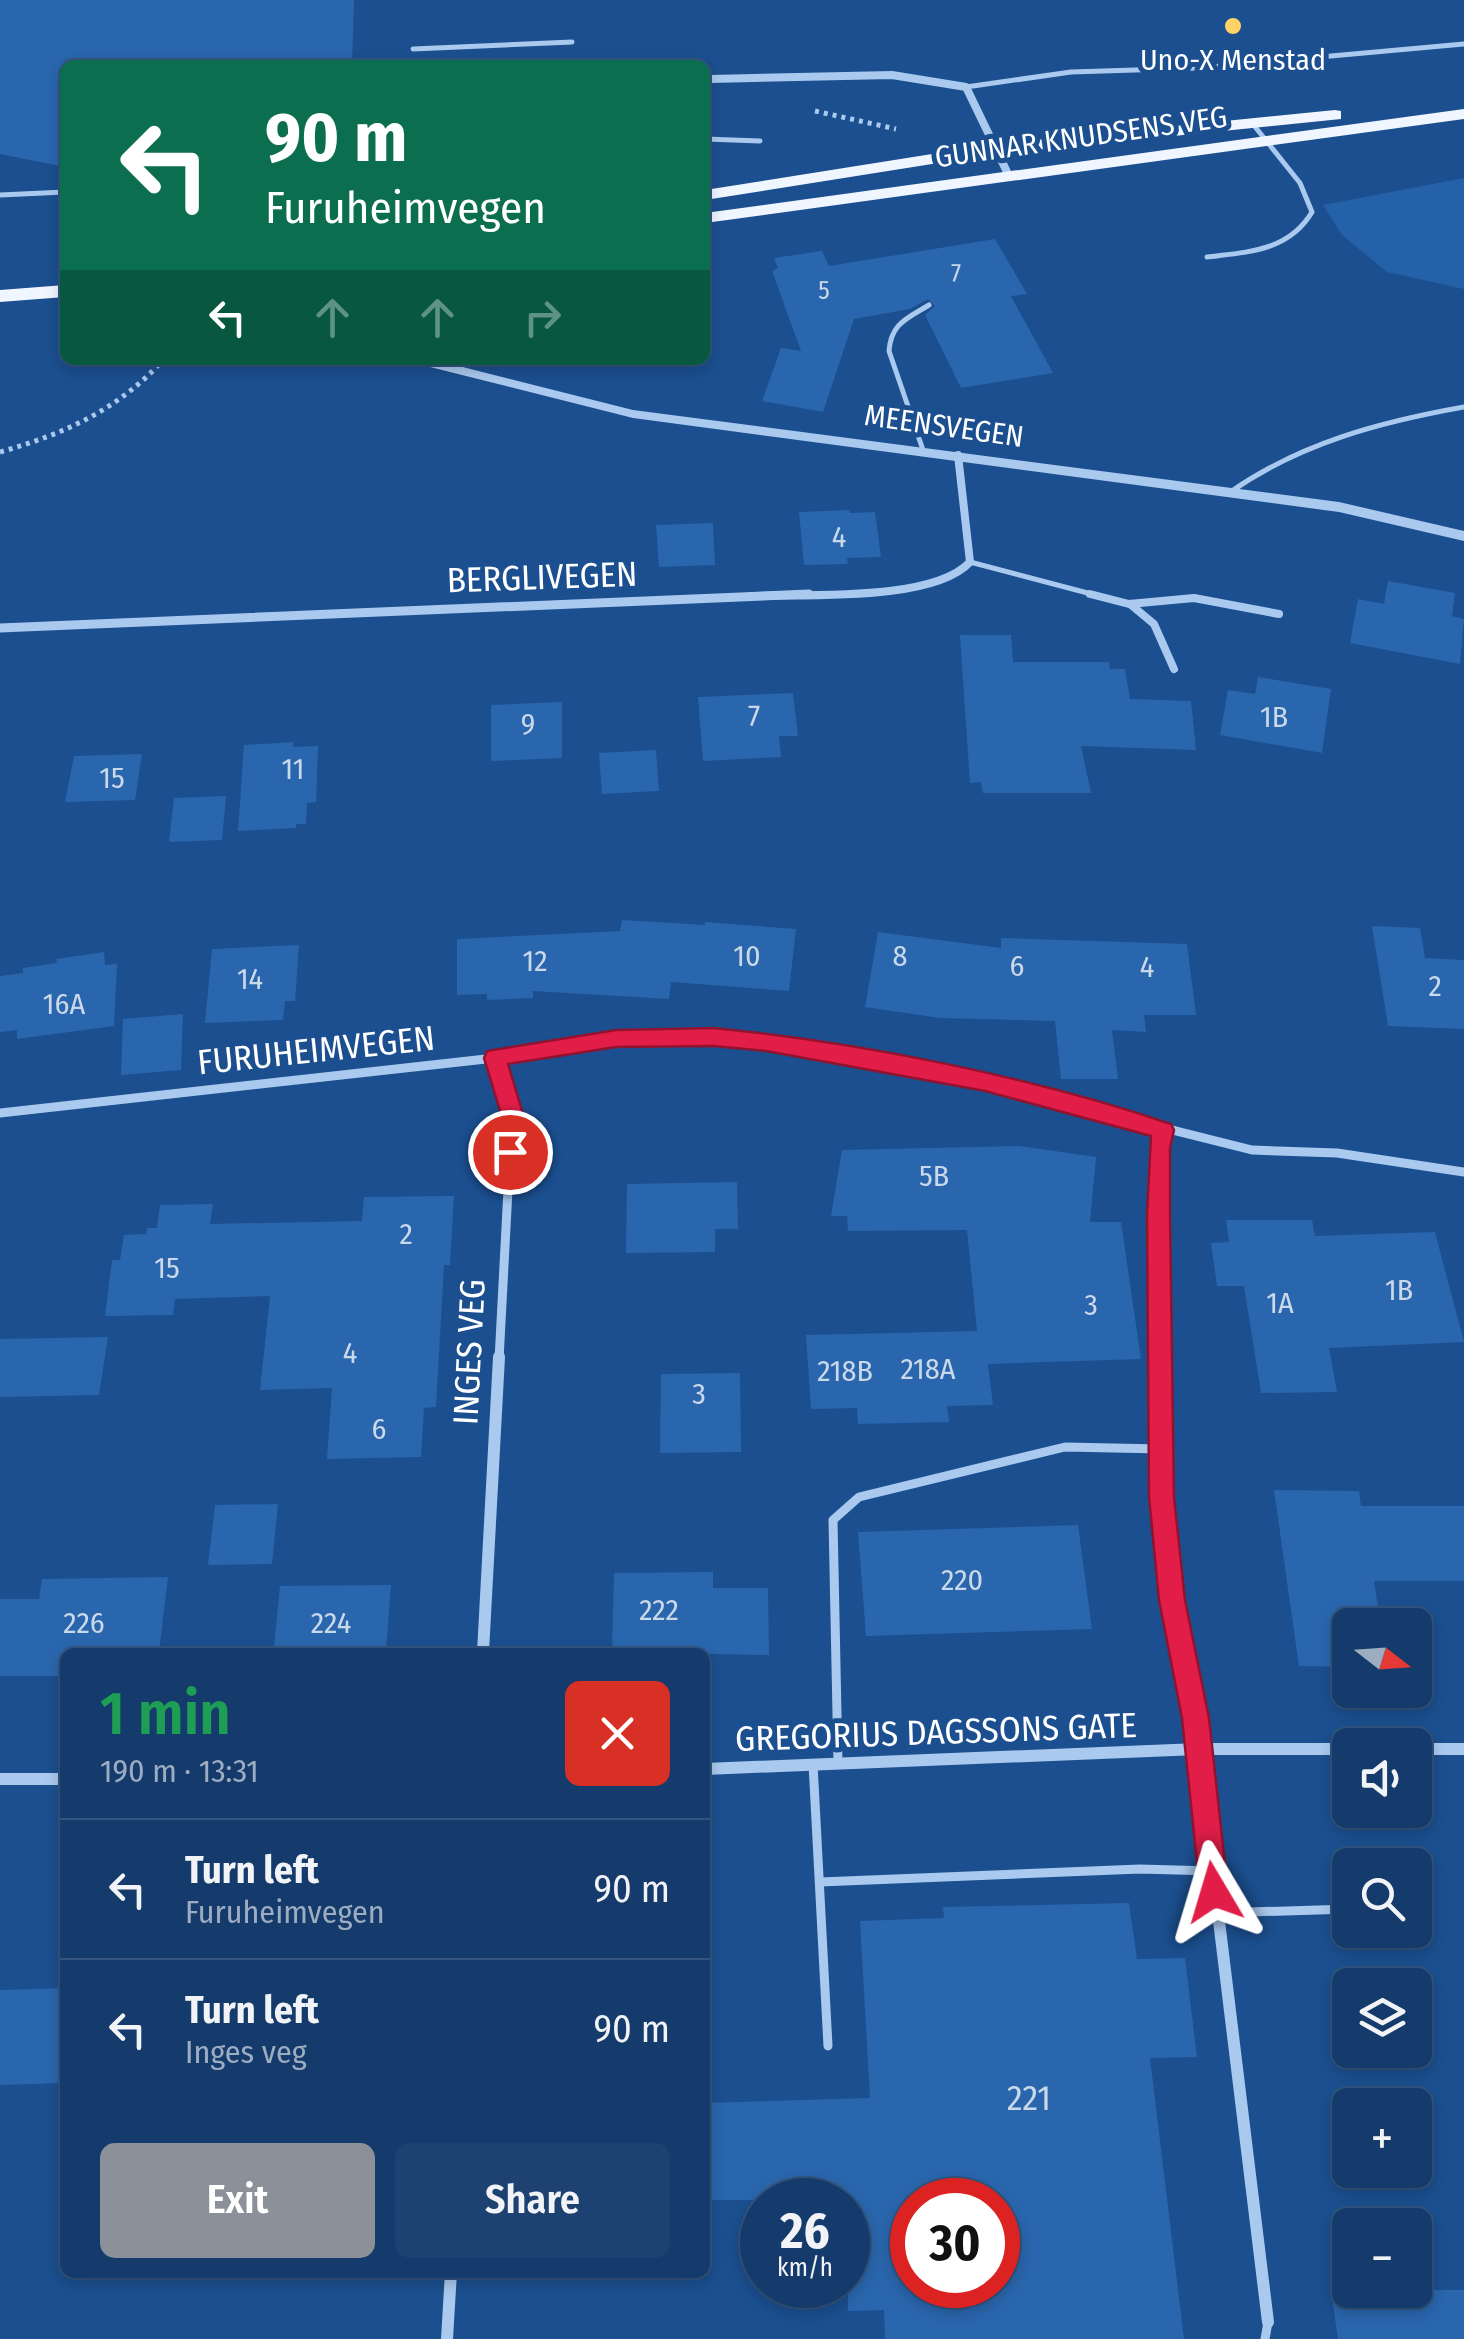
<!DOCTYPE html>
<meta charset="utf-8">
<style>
body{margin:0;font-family:"Fira Sans Condensed",sans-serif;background:#1d4271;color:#f1f3f6;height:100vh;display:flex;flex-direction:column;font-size:38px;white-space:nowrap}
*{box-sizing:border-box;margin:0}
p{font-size:32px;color:#9dadc1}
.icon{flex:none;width:55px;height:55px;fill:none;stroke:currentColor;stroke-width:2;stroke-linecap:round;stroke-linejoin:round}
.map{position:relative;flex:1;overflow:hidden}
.details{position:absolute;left:60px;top:1648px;width:650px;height:630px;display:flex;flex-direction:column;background:#143b6b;border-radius:15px;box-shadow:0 5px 15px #0003,0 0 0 2px #33557e}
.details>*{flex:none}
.banner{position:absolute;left:60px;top:60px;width:650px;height:305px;border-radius:15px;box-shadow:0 5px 15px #0003,0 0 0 2px #33557e;background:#0b6e4f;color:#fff;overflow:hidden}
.needle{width:65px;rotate:107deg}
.controls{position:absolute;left:1332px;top:1608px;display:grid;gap:20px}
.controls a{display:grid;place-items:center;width:100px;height:100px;border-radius:15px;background:#143b6b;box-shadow:0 5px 15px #0003,0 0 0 2px #33557e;font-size:50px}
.speed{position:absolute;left:740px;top:2178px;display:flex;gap:20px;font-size:50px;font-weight:700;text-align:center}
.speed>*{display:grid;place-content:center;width:130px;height:130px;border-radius:50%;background:#143b6b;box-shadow:0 5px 15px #0003,0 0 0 2px #33557e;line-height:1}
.speed small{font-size:25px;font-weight:400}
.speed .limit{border:15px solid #d22;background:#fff;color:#111}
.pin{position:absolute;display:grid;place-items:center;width:85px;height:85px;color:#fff;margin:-42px;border:5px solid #fff;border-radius:50%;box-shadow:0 2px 10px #0007}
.me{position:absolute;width:110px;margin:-55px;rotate:353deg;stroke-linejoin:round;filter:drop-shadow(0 0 8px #0008)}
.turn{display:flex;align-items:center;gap:35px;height:210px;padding:0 40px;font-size:45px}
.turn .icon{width:130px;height:130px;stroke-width:2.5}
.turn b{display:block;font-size:70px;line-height:85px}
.lanes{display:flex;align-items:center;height:95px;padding:0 40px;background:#0003;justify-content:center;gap:50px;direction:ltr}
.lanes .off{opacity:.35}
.round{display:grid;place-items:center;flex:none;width:105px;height:105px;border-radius:15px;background:#1d4271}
.headline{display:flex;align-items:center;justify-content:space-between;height:170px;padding:0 40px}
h1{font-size:60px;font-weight:600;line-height:75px;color:#1e9e55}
.action{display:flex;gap:20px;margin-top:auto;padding:20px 40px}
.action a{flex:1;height:115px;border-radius:15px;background:#8c9099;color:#fff;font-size:40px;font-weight:600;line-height:115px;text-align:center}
.action a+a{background:#1d4271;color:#f1f3f6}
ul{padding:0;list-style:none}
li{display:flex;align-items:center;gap:30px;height:140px;padding:0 40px;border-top:2px solid #33557e}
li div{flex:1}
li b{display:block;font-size:38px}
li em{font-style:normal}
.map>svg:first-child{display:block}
</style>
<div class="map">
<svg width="1464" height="2339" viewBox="0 0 1464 2339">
<rect width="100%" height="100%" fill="#1b4f8f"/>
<path fill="#2461a8" d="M1464,178V289L1387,272L1342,235L1323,205Z"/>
<g fill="#2a66ad" fill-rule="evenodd">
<path d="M0,0H354L352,65H65V167L0,154Z"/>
<path d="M995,239L1027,294L1011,296L1053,373L961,388L925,315L935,306L928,299L910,309L854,319L823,412L762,401L781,348L801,351L772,271L778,268L774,258L822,251L829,266Z"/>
<path d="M849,510L850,513L875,512L881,557L847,558L848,564L804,565L799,512Z"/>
<path d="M713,523L715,565L659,567L656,525Z"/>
<path d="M1388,581L1455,593L1452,616L1464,619L1460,664L1350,643L1358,599L1384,604Z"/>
<path d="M960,635H1011L1013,662H1109L1110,669H1125L1130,699L1191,701L1196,750L1081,746L1091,793H983L981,782L970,783Z"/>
<path d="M1258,677L1331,689L1322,753L1220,735L1228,690L1255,694Z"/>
<path d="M793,693L798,736H779L781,757L703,761L698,697Z"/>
<path d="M562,702V758L491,761V705Z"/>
<path d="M294,742L293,747L318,746L316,802L307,803L306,824H296V828L238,831L244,745Z"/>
<path d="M656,750L659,791L602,794L599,753Z"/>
<path d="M142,754L135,800L65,802L74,756Z"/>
<path d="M226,796L222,840L169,842L174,798Z"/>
<path d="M622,920L705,925V922L796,929L789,991L671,982L669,999L533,991V998L487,1000V994L457,995V939L620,931Z"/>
<path d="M1372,926L1420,928L1425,958L1464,960V1029L1388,1026Z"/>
<path d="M878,932L1001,948V938L1187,944L1196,1015H1144L1146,1032L1112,1030L1118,1079H1061L1055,1021L940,1018L865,1007Z"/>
<path d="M299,945L295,1001H285L283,1020L205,1023L212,949Z"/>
<path d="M104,952L105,965L117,964L114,1026L17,1039V1030L0,1032V976L23,973V968L57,963L56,959Z"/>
<path d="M183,1014L181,1070L121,1075L123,1019Z"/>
<path d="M1019,1146L1096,1157L1090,1222H1121L1141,1359L988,1364L993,1405L947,1406L949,1422L858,1424L857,1408L811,1409L806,1335L977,1331L967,1230L848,1231L847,1216H831L842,1150Z"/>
<path d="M737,1182L738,1229H715V1252L626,1253L627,1184Z"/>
<path d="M454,1196L450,1265H444L436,1407L424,1408L421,1457L327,1459L332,1388L260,1390L270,1296L175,1299L173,1315L105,1316L112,1260H120L124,1235L146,1234L147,1228H157L160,1205L213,1204L210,1224L362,1221L364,1197Z"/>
<path d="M1226,1220H1312L1315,1236L1435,1232L1464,1342L1329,1348L1337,1392L1261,1393L1244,1286H1217L1211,1243L1229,1242Z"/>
<path d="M108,1337L99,1395L0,1397V1339Z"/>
<path d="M740,1373L741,1452L660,1453L661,1374Z"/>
<path d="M1274,1490L1359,1491L1361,1506H1464V1581H1374L1381,1625H1350V1667L1299,1666Z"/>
<path d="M278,1504L272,1564L208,1565L215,1505Z"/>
<path d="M1078,1525L1092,1629L866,1636L858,1532Z"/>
<path d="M713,1572V1588H768L769,1655L612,1652L614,1573Z"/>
<path d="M168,1577L159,1652H65V1676H0V1599H39L42,1579Z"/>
<path d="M391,1585L386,1652H286V1646L274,1647L280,1586Z"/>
<path d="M1129,1903L1137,1959L1185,1958L1197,2057L1150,2058L1184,2339H885L884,2310L848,2311V2200H705V2103L870,2098L860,1921L944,1918L943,1907ZM912,2200H998V2285H912Z"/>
<path d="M65,1988V2083L0,2085V1990Z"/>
<path d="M1331,2290H1464V2339H1338Z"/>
</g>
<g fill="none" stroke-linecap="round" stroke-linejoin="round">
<g stroke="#a9c9ee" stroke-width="5" stroke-dasharray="4 5" stroke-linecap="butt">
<path d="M815,111L896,129"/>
<path d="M0,452C64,434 118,410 163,360"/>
</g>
<g stroke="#a9c9ee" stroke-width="5">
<path d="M413,49L572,42"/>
<path d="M966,87L1071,72L1199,68L1464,44"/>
<path d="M705,139L760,141"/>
<path d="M0,195L65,192"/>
<path d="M1207,257C1248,252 1289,251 1312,212L1300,183L1252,123"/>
<path d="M923,450L889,351C891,323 908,318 929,305"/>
<path d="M1229,493C1300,443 1380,422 1464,407"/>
<path d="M970,562L1099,596"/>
</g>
<g stroke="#a9c9ee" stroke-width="8">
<path d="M1090,594L1129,604L1194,598L1279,614"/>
<path d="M1130,604L1154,624L1174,669"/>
<path d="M1161,1360L1159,1147L1163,1130"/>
</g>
<g stroke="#a9c9ee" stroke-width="9">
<path d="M1161,1357C1161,1437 1162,1517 1172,1597C1178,1648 1195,1697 1198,1749"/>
<path d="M838,1763L833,1520L859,1497L1065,1447L1162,1449"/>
<path d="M813,1764L828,2046"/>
<path d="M820,1882L1140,1869L1212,1871"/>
<path d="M1217,1913L1350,1909"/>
<path d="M1265,2339L1268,2322"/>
</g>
<g stroke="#a9c9ee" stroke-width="8">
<path d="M710,79L892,75L966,87L1008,174"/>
<path d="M750,596C806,594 933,602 970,562L958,455"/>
</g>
<g stroke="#a9c9ee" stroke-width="9">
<path d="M0,628L809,594"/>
<path d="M495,1058L512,1114L499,1360"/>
<path d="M0,1113L495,1058L616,1038L713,1037L765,1042L985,1083L1252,1150L1337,1153L1464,1172"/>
</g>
<g stroke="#a9c9ee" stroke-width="12">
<path d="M483,1652L499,1357"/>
<path d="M1198,1749L1268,2322"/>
<path d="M1415,1749H1464"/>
<path d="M705,1769L1198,1749H1350"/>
<path d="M0,1779H65"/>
<path d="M447,2339L451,2272"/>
</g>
<path fill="#a9c9ee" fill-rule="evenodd" d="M412,360H435L633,410L1339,502L1464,531V541L1339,512L633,418L414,363Z"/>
<g fill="#f0f6ff" fill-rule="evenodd">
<path d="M1464,109V119L705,223V213Z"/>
<path d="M1335,110L1341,111V119L995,154L705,200V190L995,144Z"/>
<path d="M65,285V297L0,302V290Z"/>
</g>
</g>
<path fill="#e11d48" stroke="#92132f" stroke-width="2.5" d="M713,1028C858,1042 1034,1077 1171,1124L1174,1130L1170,1148V1214L1174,1497L1185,1600L1209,1718L1228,1892L1224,1902L1214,1906L1204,1902L1200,1892L1182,1718L1159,1600L1149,1497L1147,1214L1151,1136L985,1091L766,1051L713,1046L616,1047L508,1064L523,1114L521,1152L510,1162L502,1159L498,1152L501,1114L484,1058L487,1051L616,1030Z"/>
<circle fill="#ffd166" stroke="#1b4f8f" stroke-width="4" cx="1233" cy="26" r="10"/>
<g text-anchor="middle" stroke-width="10" stroke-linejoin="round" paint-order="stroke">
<g font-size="25" fill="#cad9ea">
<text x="956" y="282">7</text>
<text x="824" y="299">5</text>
</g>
<g font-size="30" fill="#fff" stroke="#1b4f8f">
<text x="1233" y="70">Uno-X Menstad</text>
</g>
<g font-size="30" fill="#fff" stroke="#1b4f8f">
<text transform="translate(1081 137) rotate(-8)" y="10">GUNNAR KNUDSENS VEG</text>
<text transform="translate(944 426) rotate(8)" y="10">MEENSVEGEN</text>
</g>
<g font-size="30" fill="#cad9ea">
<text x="839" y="547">4</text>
<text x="754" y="726">7</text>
<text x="1274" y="727">1B</text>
<text x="528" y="734">9</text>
<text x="293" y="779">11</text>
<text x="112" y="788">15</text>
<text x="747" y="966">10</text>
<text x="900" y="966">8</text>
<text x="535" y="971">12</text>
<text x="1017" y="976">6</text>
<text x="1147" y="977">4</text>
<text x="250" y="989">14</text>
<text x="1435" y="996">2</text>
<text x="64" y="1014">16A</text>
<text x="934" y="1186">5B</text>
<text x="406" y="1244">2</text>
<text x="167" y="1278">15</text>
<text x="1399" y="1300">1B</text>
<text x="1280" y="1313">1A</text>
<text x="1091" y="1315">3</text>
<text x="350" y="1363">4</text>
<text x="928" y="1379">218A</text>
<text x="845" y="1381">218B</text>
<text x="699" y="1404">3</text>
<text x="379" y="1439">6</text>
<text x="962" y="1590">220</text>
<text x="659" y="1620">222</text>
<text x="84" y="1633">226</text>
<text x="331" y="1633">224</text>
</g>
<g font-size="35" fill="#fff" stroke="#1b4f8f">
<text transform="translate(542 577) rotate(-2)" y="12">BERGLIVEGEN</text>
<text transform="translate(316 1050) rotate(-6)" y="12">FURUHEIMVEGEN</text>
<text transform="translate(469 1352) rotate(-87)" y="12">INGES VEG</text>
<text transform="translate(936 1732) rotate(-2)" y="12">GREGORIUS DAGSSONS GATE</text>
</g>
<g font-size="35" fill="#cad9ea">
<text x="1029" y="2110">221</text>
</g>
</g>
</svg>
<div class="controls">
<a><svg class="needle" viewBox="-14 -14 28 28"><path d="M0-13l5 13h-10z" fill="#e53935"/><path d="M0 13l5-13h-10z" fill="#9dadc1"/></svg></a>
<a><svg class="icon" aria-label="sound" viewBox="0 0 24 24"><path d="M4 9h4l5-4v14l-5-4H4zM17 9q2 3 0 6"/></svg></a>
<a><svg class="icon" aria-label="search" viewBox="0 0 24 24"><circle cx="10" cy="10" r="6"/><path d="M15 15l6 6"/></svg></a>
<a><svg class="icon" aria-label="layers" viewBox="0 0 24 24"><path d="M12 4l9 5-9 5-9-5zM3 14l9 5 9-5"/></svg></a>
<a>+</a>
<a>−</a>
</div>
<div class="speed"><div>26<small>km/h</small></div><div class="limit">30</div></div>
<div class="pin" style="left:510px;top:1152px;background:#d93025"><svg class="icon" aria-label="arrive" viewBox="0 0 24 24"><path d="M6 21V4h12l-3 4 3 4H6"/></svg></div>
<svg class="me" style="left:1214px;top:1892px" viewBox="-20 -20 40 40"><path d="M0-17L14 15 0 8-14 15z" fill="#e11d48" stroke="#fff" stroke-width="4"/></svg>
<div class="banner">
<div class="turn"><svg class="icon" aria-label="left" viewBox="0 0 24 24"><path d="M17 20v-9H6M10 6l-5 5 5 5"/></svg><div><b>90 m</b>Furuheimvegen</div></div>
<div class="lanes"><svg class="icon" aria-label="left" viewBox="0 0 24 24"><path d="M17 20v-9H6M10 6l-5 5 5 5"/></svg><svg class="icon off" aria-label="ahead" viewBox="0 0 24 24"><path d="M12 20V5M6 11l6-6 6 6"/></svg><svg class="icon off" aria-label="ahead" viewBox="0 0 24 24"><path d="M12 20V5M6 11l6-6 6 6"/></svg><svg class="icon off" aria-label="right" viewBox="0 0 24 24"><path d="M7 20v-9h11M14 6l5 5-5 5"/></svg></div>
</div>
<section class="details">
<div class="headline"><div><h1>1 min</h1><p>190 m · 13:31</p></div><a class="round" style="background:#d93025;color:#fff"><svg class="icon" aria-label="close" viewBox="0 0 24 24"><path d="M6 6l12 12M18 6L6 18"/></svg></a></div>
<ul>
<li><svg class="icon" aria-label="left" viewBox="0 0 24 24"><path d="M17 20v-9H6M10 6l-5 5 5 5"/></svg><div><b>Turn left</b><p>Furuheimvegen</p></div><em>90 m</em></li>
<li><svg class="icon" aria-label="left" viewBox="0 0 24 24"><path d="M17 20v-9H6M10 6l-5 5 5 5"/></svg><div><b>Turn left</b><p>Inges veg</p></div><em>90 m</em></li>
</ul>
<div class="action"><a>Exit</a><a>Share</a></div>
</section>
</div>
